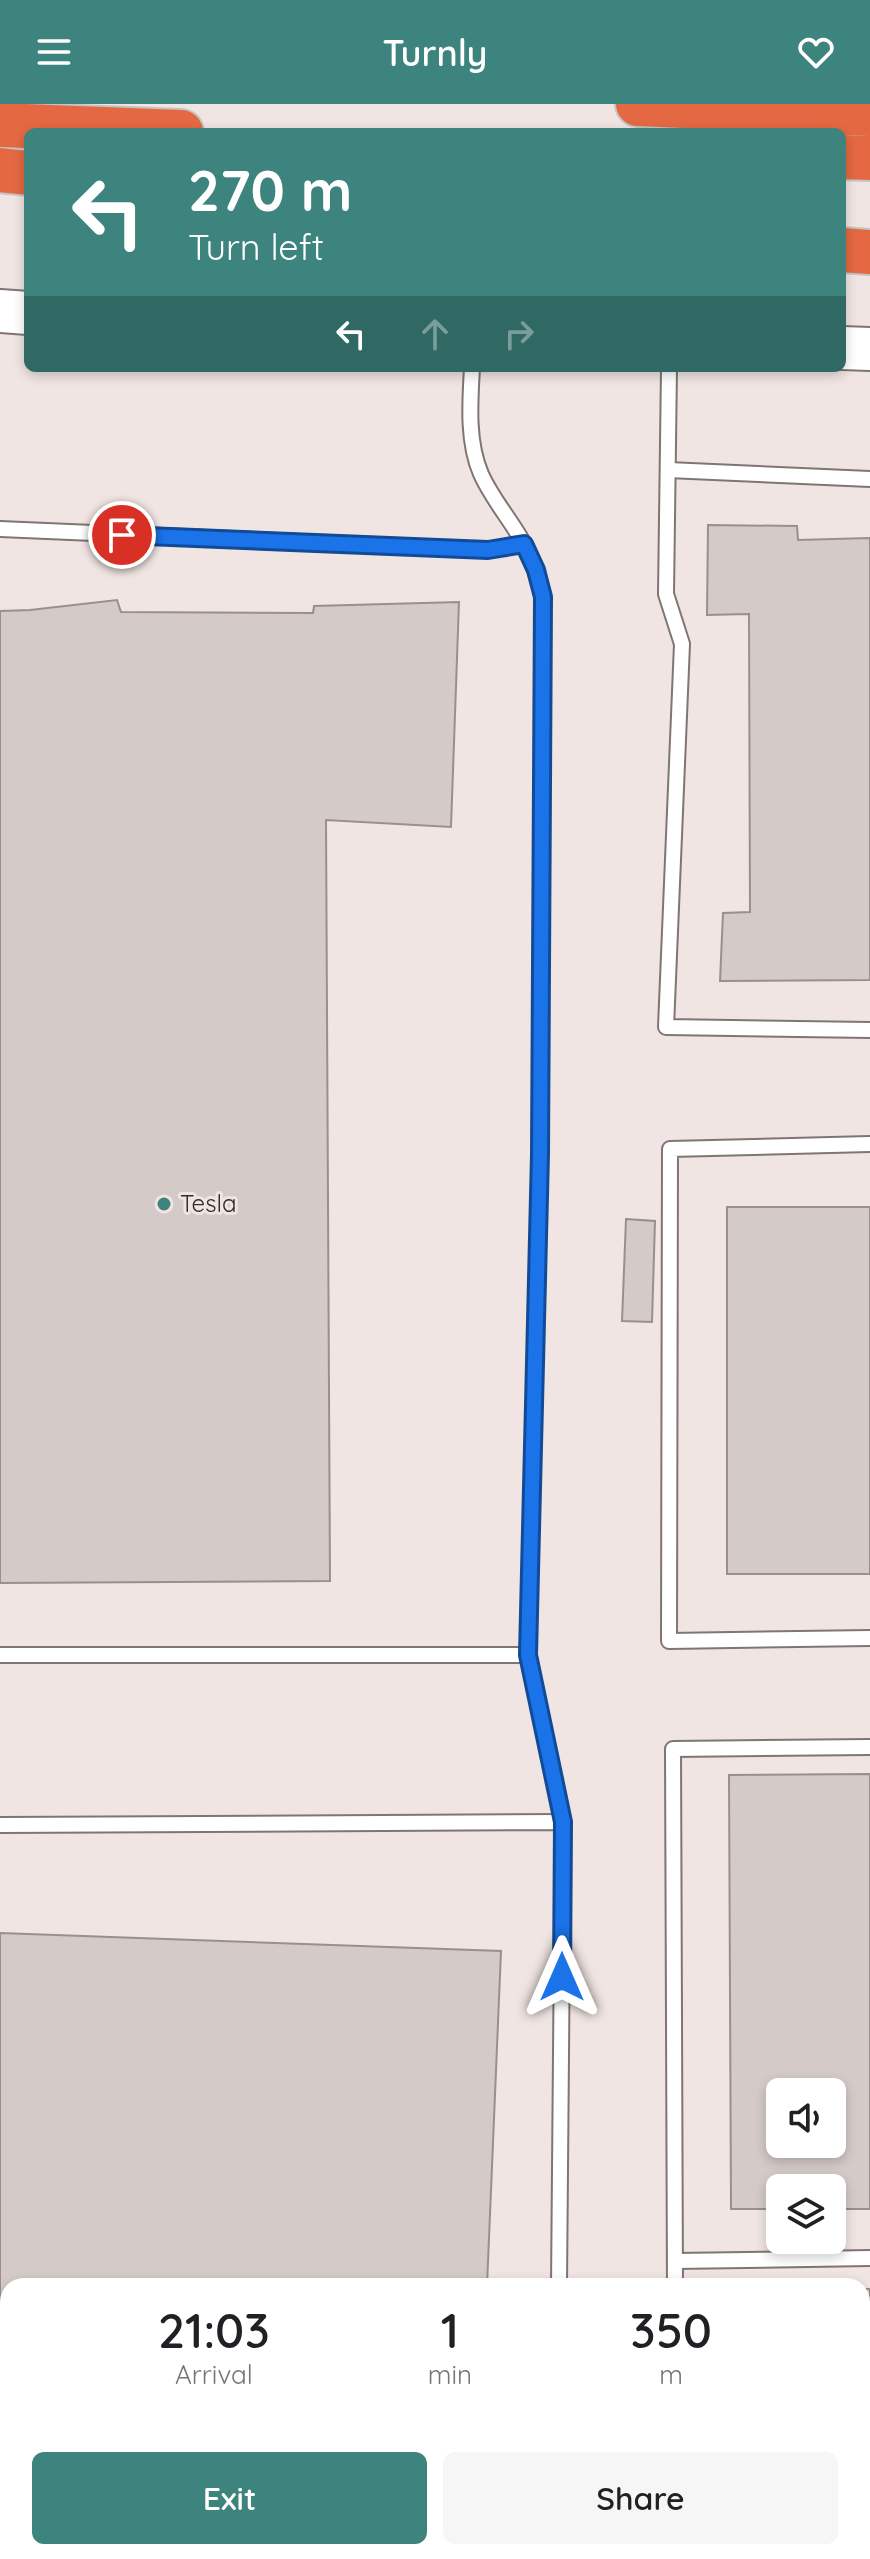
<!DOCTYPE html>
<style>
body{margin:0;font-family:Quicksand,sans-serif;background:#f6f6f6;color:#202124;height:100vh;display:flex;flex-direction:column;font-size:30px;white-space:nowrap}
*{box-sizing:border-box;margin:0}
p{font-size:26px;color:#757577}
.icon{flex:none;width:44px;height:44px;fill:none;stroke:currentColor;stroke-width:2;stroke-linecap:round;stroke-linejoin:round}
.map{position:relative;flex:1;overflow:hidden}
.panel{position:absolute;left:0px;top:2174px;width:870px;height:282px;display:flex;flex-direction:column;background:#fff;border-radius:24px 24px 0 0;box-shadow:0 4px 12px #0003}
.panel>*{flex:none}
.hud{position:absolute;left:24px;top:24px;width:822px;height:244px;border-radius:12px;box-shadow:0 4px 12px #0003;background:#3d847e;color:#fff;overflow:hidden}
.buttons{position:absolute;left:766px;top:1974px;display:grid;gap:16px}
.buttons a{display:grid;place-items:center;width:80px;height:80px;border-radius:12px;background:#fff;box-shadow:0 4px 12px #0003;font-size:40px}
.pin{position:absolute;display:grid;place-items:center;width:68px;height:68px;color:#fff;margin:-34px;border:4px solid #fff;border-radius:50%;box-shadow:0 2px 8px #0007}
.me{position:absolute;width:88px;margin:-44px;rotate:0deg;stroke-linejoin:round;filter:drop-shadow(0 0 6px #0008)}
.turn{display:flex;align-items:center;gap:28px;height:168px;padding:0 32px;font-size:36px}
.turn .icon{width:104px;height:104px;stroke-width:2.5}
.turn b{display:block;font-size:56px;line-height:68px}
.lanes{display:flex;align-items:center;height:76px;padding:0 32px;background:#0003;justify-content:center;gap:40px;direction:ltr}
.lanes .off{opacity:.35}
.eta{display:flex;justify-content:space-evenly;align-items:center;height:136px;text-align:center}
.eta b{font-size:48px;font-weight:600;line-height:56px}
.button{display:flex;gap:16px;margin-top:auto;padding:16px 32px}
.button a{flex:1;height:92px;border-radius:12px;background:#3d847e;color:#fff;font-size:32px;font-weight:600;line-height:92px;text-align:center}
.button a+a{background:#f6f6f6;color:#202124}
header{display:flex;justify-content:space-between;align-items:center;height:104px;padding:0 32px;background:#3d847e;color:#fff;font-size:36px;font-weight:600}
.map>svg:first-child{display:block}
</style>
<header><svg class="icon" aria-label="menu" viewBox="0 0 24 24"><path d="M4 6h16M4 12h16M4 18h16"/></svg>Turnly<svg class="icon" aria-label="heart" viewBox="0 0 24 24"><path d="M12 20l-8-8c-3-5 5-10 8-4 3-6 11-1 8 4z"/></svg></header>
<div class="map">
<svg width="870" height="2455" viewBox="0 0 870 2455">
<rect width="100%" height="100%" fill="#f0e5e2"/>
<g fill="#d4cac7" stroke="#998f8c" stroke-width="2" fill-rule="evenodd">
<path d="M708,421L797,422L798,436L870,434V876L720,877L723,809L750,808L749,510L707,511Z"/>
<path d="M117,496L121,508L313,509L314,502L459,498L451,723L326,716L330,1477L0,1479V507L30,506Z"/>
<rect x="727" y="1103" width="143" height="367"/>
<path d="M626,1115L655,1117L652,1218L622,1217Z"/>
<path d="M870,1670V2105H832V2084H780V2105H731L729,1671ZM780,1988H832V2040H780Z"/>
<path d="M0,1829L501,1847L487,2182H8V2338L0,2337Z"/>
<path d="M862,2185H870V2455H726V2448H862Z"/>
</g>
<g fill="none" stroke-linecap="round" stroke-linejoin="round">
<defs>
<g id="lane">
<path d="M669,264L666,490L682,540L666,923L870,926"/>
<path d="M668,366L870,375"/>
<path d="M0,425L488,446L524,440"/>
<path d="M870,1040L670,1045L669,1537L870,1534"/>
<path d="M0,1551H528L540,1050L543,493C538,474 533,457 524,440C511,416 492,395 481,370C467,338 470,298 472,264"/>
<path d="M528,1551L563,1718"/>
<path d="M0,1721L563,1718L559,2182"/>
<path d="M675,2157L870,2154"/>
<path d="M675,2182L673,1645L870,1643"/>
<path d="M677,2448V2455"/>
<path d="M557,2455V2448"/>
</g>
<g id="secondary">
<path d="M0,207L28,209"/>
<path d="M842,244L870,245"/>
</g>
<g id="highway">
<path d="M638,0L870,10"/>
<path d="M0,21L181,28"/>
<path d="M842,53L870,54"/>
<path d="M0,66L28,69"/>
<path d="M842,146L870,148"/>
</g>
</defs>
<use href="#lane" stroke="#7f7572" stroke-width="18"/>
<use href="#secondary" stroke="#7f7572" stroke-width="46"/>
<use href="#highway" stroke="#c5c4c4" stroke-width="48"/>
<use href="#lane" stroke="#fff" stroke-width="14"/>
<use href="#secondary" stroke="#fff" stroke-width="42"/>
<use href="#highway" stroke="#e46942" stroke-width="44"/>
</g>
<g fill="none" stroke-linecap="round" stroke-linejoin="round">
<defs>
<path id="route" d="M122,431L488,446L524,440L536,466L543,493L540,1050L528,1551L563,1718L562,1873"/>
</defs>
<use href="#route" stroke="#114b97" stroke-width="20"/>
<use href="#route" stroke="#1a73e8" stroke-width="14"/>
</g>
<circle fill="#3d847e" stroke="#f0e5e2" stroke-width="3" cx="164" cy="1100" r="8"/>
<g text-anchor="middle" stroke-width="6" stroke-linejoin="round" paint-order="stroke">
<g font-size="24" fill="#302c2b" stroke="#f0e5e2" text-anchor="start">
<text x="180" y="1108">Tesla</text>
</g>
</g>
</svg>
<div class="buttons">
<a><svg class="icon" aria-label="sound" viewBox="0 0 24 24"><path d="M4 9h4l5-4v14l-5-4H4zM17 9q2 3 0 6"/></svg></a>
<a><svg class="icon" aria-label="layers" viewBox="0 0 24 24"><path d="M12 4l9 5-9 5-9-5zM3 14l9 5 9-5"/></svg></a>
</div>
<div class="pin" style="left:122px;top:431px;background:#d93025"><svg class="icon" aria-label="arrive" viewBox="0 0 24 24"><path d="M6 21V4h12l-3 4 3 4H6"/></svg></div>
<svg class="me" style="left:562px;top:1873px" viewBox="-20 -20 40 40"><path d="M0-17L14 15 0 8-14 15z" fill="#1a73e8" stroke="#fff" stroke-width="4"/></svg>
<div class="hud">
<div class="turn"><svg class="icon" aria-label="left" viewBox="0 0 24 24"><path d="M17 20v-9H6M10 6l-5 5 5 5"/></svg><div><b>270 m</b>Turn left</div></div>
<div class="lanes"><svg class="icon" aria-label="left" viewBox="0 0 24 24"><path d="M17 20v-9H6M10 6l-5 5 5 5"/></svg><svg class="icon off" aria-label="ahead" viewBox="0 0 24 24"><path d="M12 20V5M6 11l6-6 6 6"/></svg><svg class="icon off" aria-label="right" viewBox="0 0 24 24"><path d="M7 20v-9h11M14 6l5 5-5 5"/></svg></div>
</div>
<section class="panel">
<div class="eta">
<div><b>21:03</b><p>Arrival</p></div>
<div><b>1</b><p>min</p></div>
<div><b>350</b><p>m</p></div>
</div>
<div class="button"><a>Exit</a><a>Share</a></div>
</section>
</div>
